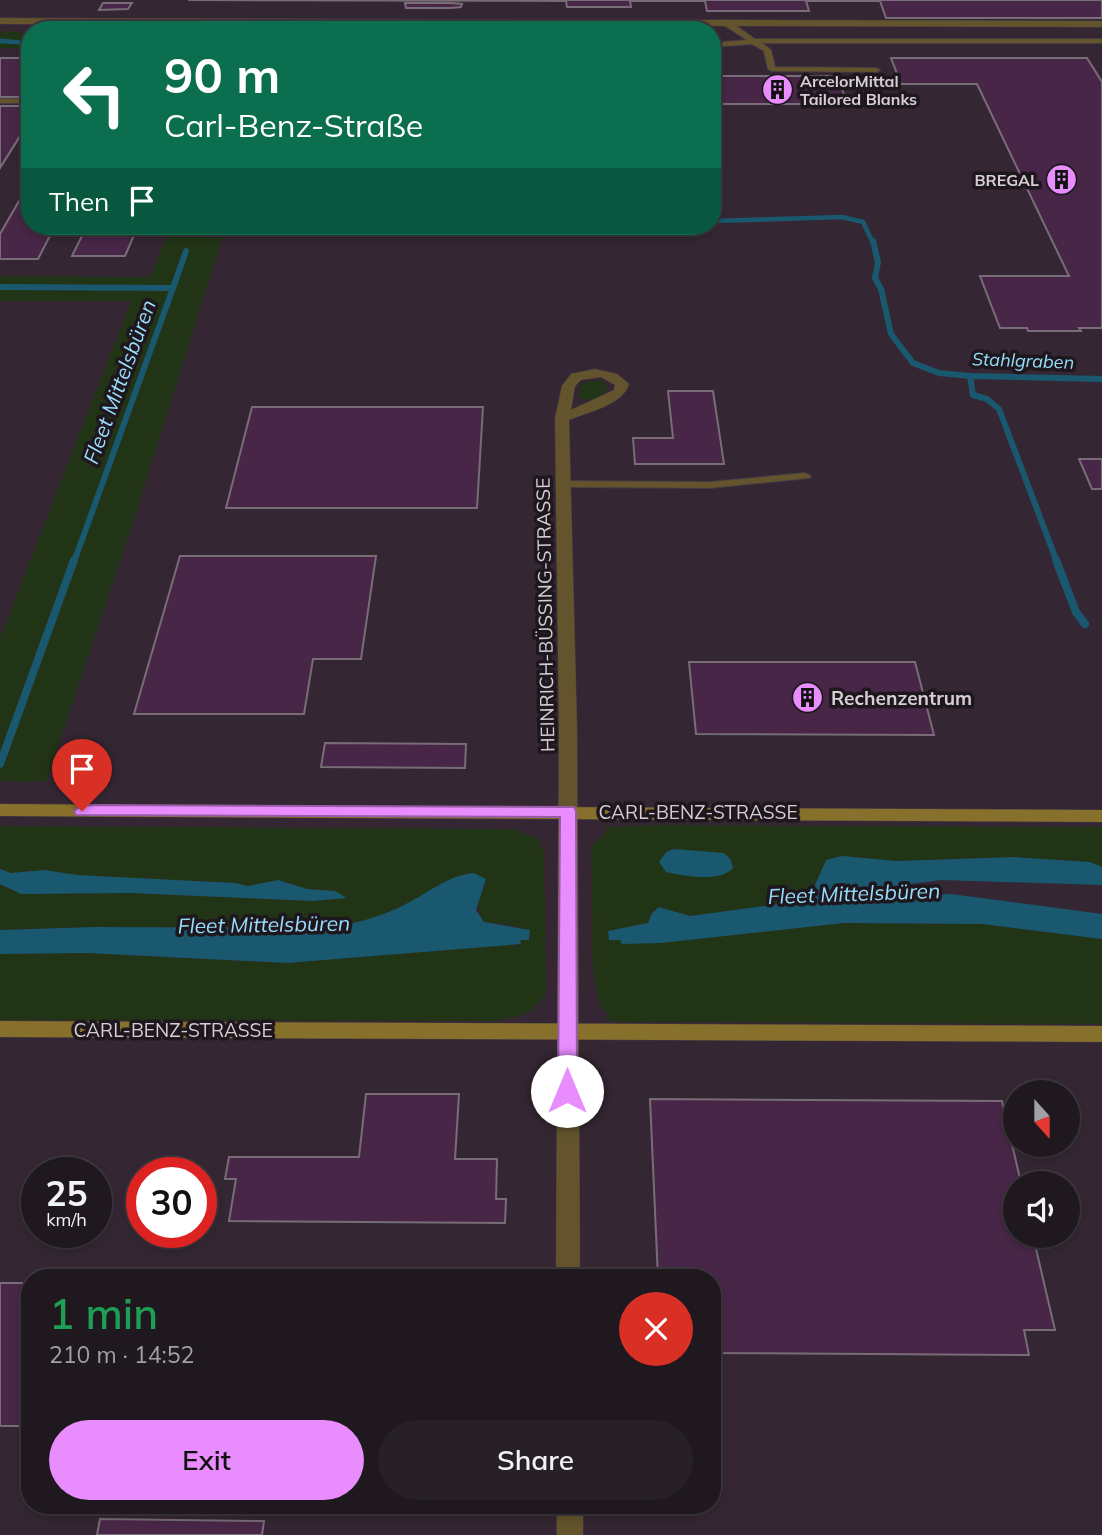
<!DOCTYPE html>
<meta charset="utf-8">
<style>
body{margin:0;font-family:Mulish,sans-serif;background:#272127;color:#f1f3f6;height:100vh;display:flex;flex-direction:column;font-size:26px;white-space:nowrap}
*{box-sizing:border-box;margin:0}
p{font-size:23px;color:#a1a0a4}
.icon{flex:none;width:38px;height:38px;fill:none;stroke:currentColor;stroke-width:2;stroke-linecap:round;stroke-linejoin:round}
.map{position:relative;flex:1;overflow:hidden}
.panel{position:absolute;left:21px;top:1269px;width:700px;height:245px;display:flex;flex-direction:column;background:#1f181e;border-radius:28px;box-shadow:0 4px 10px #0003,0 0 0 2px #3c373c}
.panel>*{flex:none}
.guide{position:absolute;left:21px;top:21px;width:700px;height:214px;border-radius:28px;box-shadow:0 4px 10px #0003,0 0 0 2px #3c373c;background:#0b6e4f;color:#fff;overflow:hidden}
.needle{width:46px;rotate:159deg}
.fabs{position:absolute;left:1003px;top:1080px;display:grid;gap:14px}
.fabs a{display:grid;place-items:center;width:77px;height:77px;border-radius:50%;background:#1f181e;box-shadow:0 4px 10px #0003,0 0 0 2px #3c373c;font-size:35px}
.speed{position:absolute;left:21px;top:1157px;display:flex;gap:14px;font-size:35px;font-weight:700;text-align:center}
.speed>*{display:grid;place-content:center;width:91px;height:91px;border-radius:50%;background:#1f181e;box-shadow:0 4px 10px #0003,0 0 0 2px #3c373c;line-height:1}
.speed small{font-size:18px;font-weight:400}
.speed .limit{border:10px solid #d22;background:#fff;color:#111}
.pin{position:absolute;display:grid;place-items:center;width:60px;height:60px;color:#fff;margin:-72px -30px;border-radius:50% 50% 50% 0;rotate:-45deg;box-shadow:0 0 7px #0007}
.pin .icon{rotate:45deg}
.me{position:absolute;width:77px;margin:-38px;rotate:0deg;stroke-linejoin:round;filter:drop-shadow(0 0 5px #0008)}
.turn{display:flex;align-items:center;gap:24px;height:147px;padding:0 28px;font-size:32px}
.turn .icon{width:91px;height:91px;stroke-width:2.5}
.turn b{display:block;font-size:49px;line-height:60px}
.then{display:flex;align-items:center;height:66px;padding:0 28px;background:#0003;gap:14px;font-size:26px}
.round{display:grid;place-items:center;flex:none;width:74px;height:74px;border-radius:37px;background:#272127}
.summary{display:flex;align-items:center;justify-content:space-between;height:119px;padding:0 28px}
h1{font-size:42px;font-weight:600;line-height:52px;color:#1e9e55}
.action{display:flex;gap:14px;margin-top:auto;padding:14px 28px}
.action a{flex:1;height:80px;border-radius:42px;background:#e98dfe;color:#111;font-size:28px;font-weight:600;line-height:80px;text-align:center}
.action a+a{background:#272127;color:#f1f3f6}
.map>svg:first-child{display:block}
</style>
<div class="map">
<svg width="1102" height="1535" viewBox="0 0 1102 1535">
<rect width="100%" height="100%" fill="#292028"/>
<path fill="#342733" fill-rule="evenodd" d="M0,0H1102V1535H0V48H30V226H712V30H30V33H7L0,31ZM1015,1092H1068V1144H1015ZM37,1172H96V1232H37ZM142,1172H201V1232H142ZM1015,1183H1068V1236H1015ZM30,1278H712V1505H30Z"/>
<g fill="#223416">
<path d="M0,31L30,33V48H0Z"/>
<path d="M167,236H223L135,516L46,782L0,781V638L131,301H0V276L150,277Z"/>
<path d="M598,380L606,383L608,390L592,400L579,398L580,383Z"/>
<path d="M654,825L1102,827V867L1090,862L1013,857L897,861L842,856L826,860L810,896L793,902L690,916L659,907L652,913L648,923L609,931L780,928L844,923L982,924L1102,939V1024L616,1022L605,1019L608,1013L600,1006L593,971L591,847L607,831L605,827Z"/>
<path d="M0,826L513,829L538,838L544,851L546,993C530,1016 520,1017 494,1021L0,1020V954L87,953L287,963L520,944L519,940H529L530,931L519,930L518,926L484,922C475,907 477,898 487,883L405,905L368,921L330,928L94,927L0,930V884L21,894L130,893L312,901L346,898L335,891L307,889L278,880L248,886L234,883L77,875L44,870L11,873L0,869Z"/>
</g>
<g fill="#19586f">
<path d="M674,849L724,853L731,860L733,868C720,883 684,876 666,872L659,862L666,852Z"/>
<path d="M842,856L897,861L1013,857L1090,862L1102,867V885L941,880L850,892L846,900L951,894L1102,914V939L982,924L844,923L661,943L622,944L620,940H609L608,931L648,923L652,913L659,907L690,916L793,902L810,896L826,860Z"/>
<path d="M0,869L11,873L44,870L77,875L235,883L248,886L278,880L307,889L335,891L347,898L312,901L130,893L21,894L0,884Z"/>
<path d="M474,873L486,879L476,910L484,922L530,930L529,940H520L521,944L287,963L87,953L0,954V930L94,927L330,928C356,923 380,917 404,905C427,894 448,875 474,873Z"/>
</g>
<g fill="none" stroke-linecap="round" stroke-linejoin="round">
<g stroke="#19586f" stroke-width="4.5">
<path d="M0,41L30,43"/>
<path d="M712,221L842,217L863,222L873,243"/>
</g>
<g stroke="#19586f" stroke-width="6">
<path d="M873,241L878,262L875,278L881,289L891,334L913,363L939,373L970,376L1102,379"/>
<path d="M0,287L173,288L74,562"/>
<path d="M173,288L186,251"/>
<path d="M970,376L973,395L987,399L999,409L1057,562"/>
</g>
<g stroke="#19586f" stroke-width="8">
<path d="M1056,560L1076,612L1085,624"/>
<path d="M0,764L74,560"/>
</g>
</g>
<g fill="#482647" stroke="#786d77" stroke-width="2">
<path d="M188,0H1102V18H886L880,1H806L809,11H707L705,1H630L631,7H567L566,1Z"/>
<path d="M103,3H132L128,9L99,10Z"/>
<path d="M405,3H451L462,4L461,7L451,8H406Z"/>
<rect x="0" y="58" width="30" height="39"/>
<path d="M891,58H1087L1102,82V328H1079L1081,331H1028L1027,328H1000L980,276H1069L977,84H901Z"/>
<path d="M712,76H838L847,104H712Z"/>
<path d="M0,106H30V120L0,168Z"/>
<path d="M30,182V226H55L38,259H0V234Z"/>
<path d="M87,226H138L125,256H72Z"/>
<path d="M668,391H713L724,464H635L633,438H673Z"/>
<path d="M252,407H483L477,508H226Z"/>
<path d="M1079,459H1102V489H1092Z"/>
<path d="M180,556H376L361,659H313L304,714H134Z"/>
<path d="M689,662H915L934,735L696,734Z"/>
<path d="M325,743L466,744L465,768L321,767Z"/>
<path d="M366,1094H459L455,1159H497L496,1199H506L505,1223L229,1221L236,1179H225L229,1157H359Z"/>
<path d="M650,1099L1002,1101L1021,1183H1015V1236H1033L1055,1330H1024L1029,1355L712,1353V1278H658Z"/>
<path d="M116,1268L405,1269L404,1278H115Z"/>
<rect x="0" y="1283" width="30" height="143"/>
<path d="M100,1519L264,1521L262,1535H97Z"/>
</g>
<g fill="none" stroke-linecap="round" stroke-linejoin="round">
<defs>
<g id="lane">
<path d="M722,20H728L755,39H1102V43H762L771,50L775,67L876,68L880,70L876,72L772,71L768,69L764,51L752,44L712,47V43L747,40L722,24Z"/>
<rect x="0" y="99" width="30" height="4"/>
<path d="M805,473L811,476L809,478L710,488L564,487L558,484L564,481L710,482Z"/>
</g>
<g id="street">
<path d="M0,18L1102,21V27L0,24Z"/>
<path d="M595,369L617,374L629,384C623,405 588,412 569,420L577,729L580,1278H556L559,729L555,418L562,386L571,374ZM601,377L615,385L614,390L571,410L575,386L581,380Z"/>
<rect x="557" y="1505" width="26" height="30"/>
</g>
<g id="secondary">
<path d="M0,804L1102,810V822L0,816Z"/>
<path d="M0,1021L1102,1026V1042L0,1037Z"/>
</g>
</defs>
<use href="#lane" stroke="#453c44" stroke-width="2"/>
<use href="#street" stroke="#453c44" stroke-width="1"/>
<use href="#secondary" stroke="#453c44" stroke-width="1"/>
<use href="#lane" fill="#63542d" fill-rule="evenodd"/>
<use href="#street" fill="#63542d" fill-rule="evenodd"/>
<use href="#secondary" fill="#876f2c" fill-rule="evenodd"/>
</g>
<path fill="#e98dfe" stroke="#975ca5" stroke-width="2" d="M82,805L574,807L576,811L577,1091L574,1096L567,1098L560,1096L558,1091L560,817L76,815L74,811Z"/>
<defs>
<symbol id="building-disc" viewBox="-11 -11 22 22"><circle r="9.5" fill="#e98dfe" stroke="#1f171e"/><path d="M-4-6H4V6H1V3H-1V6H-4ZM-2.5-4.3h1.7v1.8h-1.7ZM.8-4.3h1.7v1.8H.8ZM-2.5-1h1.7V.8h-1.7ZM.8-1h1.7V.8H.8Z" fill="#111"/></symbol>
</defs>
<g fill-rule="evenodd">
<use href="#building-disc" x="760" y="72" width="35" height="35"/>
<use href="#building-disc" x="1044" y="162" width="35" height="35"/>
<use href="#building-disc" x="790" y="680" width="35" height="35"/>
</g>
<g text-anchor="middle" stroke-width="7" stroke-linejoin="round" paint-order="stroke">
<g font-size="16" font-weight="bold" fill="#d5cfd4" stroke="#1f171e" text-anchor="start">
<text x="800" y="87">ArcelorMittal<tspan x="800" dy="18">Tailored Blanks</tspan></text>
<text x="1039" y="186" text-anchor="end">BREGAL</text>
</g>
<g font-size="18" font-style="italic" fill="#96ddfb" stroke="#1f171e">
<text transform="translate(1023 361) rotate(2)" y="6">Stahlgraben</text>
</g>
<g font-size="19" fill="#d5cfd4" stroke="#1f171e">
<text transform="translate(545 615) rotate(-91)" y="7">HEINRICH-BÜSSING-STRASSE</text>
<text x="698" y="819">CARL-BENZ-STRASSE</text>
<text x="173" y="1037">CARL-BENZ-STRASSE</text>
</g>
<g font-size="19" font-weight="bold" fill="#d5cfd4" stroke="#1f171e" text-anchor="start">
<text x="831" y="705">Rechenzentrum</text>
</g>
<g font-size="21" font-style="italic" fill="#96ddfb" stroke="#1f171e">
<text transform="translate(120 382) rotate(-70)" y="7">Fleet Mittelsbüren</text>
<text transform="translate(854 894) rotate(-2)" y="7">Fleet Mittelsbüren</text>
<text transform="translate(264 925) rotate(-1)" y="7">Fleet Mittelsbüren</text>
</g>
</g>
</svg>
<div class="fabs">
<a><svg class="needle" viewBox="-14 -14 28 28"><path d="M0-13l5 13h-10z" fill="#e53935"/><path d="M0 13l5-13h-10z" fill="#a1a0a4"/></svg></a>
<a><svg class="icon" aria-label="sound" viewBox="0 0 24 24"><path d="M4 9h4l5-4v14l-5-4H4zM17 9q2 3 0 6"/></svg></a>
</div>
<div class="speed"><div>25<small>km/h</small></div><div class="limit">30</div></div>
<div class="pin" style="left:82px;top:811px;background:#d93025"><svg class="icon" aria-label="arrive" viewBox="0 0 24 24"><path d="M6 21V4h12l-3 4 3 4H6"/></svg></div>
<svg class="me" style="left:567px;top:1091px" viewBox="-20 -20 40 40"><circle r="19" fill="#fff"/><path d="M0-13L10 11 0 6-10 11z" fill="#e98dfe"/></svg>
<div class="guide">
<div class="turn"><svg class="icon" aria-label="left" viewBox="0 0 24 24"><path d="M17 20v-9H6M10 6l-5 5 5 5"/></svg><div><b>90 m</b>Carl-Benz-Straße</div></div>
<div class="then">Then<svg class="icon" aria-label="arrive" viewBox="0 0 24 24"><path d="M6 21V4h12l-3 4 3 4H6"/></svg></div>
</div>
<section class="panel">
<div class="summary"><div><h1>1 min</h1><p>210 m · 14:52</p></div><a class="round" style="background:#d93025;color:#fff"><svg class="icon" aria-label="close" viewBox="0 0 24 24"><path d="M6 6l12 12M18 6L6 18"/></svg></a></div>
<div class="action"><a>Exit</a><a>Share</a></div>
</section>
</div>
